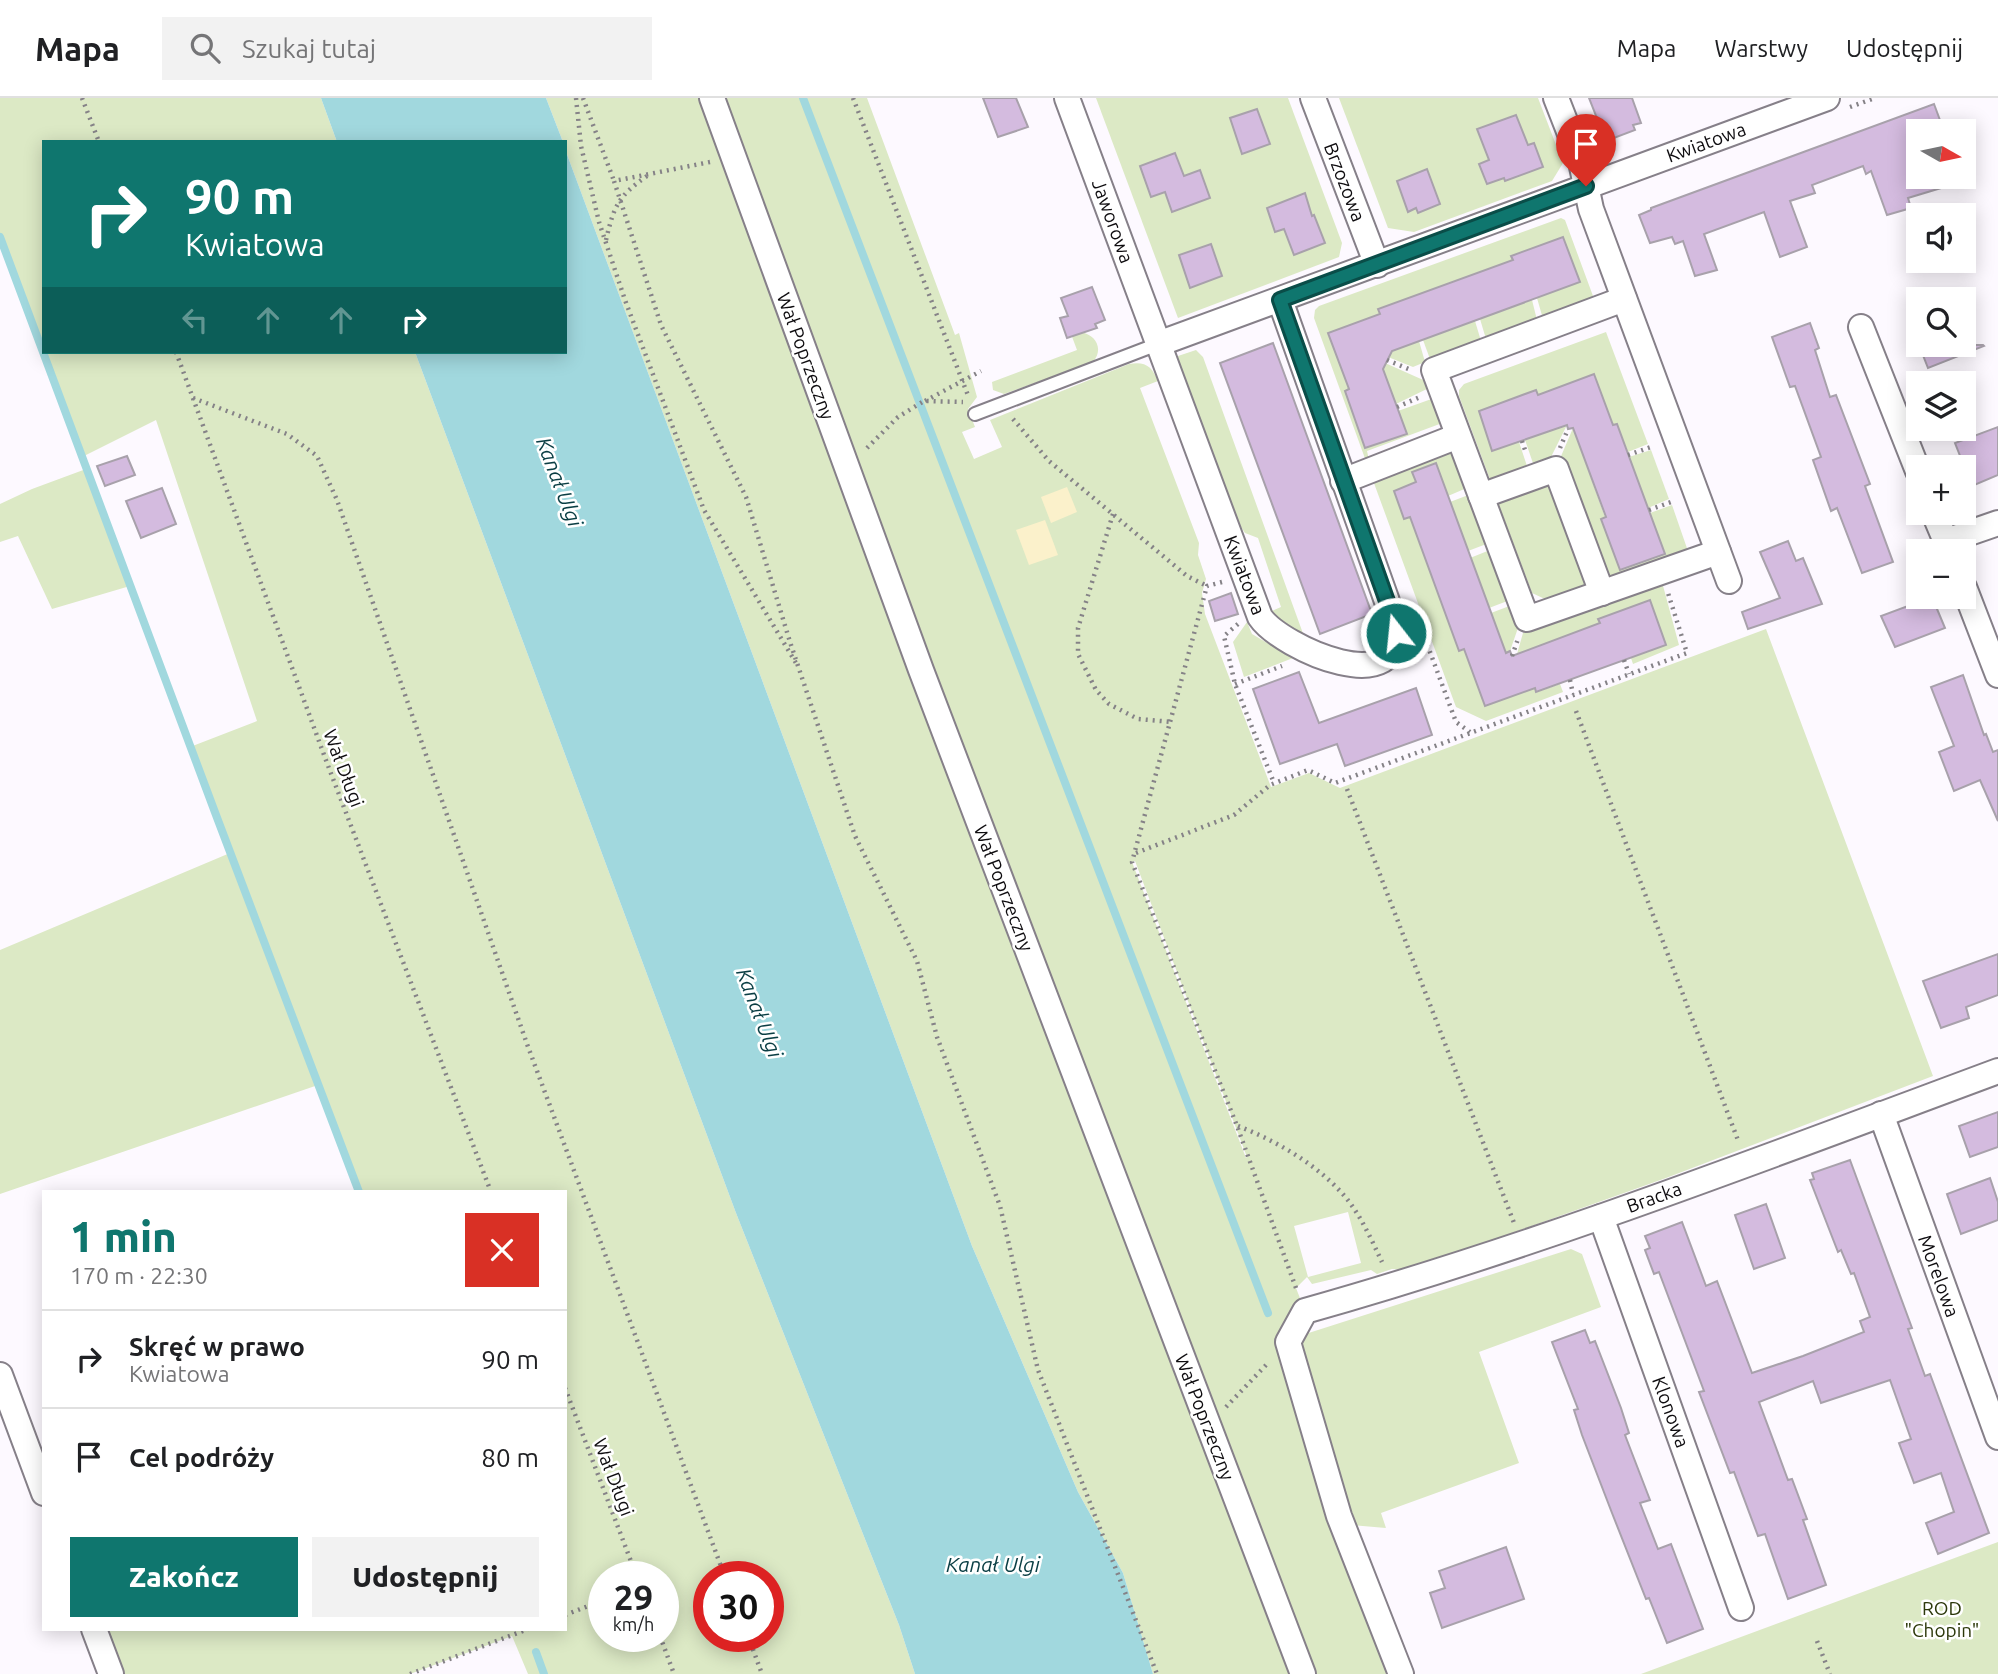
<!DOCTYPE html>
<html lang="pl">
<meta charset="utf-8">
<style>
body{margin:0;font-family:Ubuntu,sans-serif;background:#f2f2f2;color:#202124;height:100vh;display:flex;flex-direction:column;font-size:26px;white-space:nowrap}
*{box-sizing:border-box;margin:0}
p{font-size:23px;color:#757577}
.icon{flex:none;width:38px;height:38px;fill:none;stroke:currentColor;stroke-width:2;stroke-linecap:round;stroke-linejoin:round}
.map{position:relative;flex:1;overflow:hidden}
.drawer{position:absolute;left:42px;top:1092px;width:525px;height:441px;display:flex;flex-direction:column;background:#fff;border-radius:0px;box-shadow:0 4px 18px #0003}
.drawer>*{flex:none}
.banner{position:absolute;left:42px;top:42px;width:525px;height:214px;border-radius:0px;box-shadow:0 4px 18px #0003;background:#0f766e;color:#fff;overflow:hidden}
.needle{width:46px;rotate:99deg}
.buttons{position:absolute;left:1906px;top:21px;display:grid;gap:14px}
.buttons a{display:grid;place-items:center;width:70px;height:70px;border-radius:0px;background:#fff;box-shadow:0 4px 18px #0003;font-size:35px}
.speed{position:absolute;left:588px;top:1463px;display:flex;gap:14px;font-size:35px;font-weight:700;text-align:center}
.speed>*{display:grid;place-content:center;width:91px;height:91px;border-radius:50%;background:#fff;box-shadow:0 4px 18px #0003;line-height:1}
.speed small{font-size:18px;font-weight:400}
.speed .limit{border:10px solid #d22;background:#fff;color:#111}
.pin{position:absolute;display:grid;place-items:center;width:60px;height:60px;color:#fff;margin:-72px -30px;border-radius:50% 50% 50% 0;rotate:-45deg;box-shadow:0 0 7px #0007}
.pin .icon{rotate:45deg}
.me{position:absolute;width:77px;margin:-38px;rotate:344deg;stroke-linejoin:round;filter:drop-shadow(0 0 5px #0008)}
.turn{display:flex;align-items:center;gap:24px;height:147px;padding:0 28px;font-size:32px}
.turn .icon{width:91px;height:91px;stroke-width:2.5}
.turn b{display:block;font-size:49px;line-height:60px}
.lanes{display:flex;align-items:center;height:66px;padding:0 28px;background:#0003;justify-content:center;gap:35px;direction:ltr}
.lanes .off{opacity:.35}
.round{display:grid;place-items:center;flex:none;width:74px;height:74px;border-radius:0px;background:#f2f2f2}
.head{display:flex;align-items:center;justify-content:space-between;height:119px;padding:0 28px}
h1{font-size:42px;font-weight:800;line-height:52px;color:#0f766e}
.primary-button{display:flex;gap:14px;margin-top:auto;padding:14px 28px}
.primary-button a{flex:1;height:80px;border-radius:0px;background:#0f766e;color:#fff;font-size:28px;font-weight:800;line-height:80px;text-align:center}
.primary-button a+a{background:#f2f2f2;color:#202124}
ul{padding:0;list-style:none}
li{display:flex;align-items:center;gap:21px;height:98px;padding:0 28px;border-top:2px solid #e0e0e0}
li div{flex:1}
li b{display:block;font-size:26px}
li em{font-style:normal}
header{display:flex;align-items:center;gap:42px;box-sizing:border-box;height:98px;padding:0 35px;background:#fff;border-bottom:2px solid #e0e0e0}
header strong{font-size:33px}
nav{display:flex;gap:38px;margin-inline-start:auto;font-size:24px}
.search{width:490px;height:63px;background:#f2f2f2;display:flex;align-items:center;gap:18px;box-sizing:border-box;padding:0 24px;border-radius:0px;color:#757577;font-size:26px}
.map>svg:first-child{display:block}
</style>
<header>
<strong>Mapa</strong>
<div class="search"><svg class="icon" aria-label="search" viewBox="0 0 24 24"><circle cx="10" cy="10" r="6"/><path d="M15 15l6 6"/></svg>Szukaj tutaj</div>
<nav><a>Mapa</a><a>Warstwy</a><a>Udostępnij</a></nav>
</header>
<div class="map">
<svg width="1998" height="1576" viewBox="0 0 1998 1576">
<rect width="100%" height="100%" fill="#fdf9ff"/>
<g fill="#dce9c5" fill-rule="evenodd">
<path d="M0,0H321L337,44H44V254H415L736,1115L899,1527L915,1576H528L512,1538L410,1576H124L108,1531H565V1094H359L318,987L0,1096V852L230,755L190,649L257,623L156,322L82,359L0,139ZM604,1479H663V1538H604ZM709,1479H768V1538H709Z"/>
<path d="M546,0H867L955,237L959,235L977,299L968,311L975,329L962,334L974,361L1002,349L990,322L1129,266C1145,263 1152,268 1158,283L1140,290L1199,445L1198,457L1206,481L1202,495L1205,516L1271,689L1309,675L1340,690L1766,531L1933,978L1666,1080L1409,1172L1392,1171L1377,1176L1371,1172L1312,1186L1307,1179L1296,1190L1305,1213L1288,1244L1401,1576H1153L1123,1475L1078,1394L972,1148L565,51V44H563ZM1135,763L1247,1059L1246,1060L1132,764ZM1348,1114L1361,1165L1308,1179L1294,1128Z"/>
<path d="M1096,0H1288L1342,145L1339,159L1178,220Z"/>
<path d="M1339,0H1538L1563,65L1552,83L1414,134L1388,130Z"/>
<path d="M1561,120L1565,122L1593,198L1589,203L1543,221L1537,200L1580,184L1563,139L1512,158L1513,162L1379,211L1380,216L1329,235L1349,291L1345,293L1365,349L1398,313L1437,299L1445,324L1367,353L1369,362L1367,366L1314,220L1315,212L1319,208Z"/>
<path d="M1532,202L1537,222L1486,241L1480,221Z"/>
<path d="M1475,223L1481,243L1430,261L1423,242Z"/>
<path d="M1081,234C1096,237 1104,251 1093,264L1004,296L993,292L992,284L1077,252L1071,236Z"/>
<path d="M1606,234L1648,346L1628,354L1617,326L1613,327L1593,276L1538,297L1536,293L1479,313L1492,353L1519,344L1529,374L1492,387L1459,298V292L1464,286Z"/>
<path d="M1419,243L1425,264L1413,269L1388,259L1387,255Z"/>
<path d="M1196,252L1203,259L1305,541L1267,515L1281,509L1258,440L1245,435L1233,417L1178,263V258Z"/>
<path d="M1385,265L1430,285L1431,289L1396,306L1381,267Z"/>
<path d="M1567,327L1551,359L1552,364L1535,371L1525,342Z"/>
<path d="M1573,330L1605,419L1601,421L1620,472L1664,456L1650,415L1672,407L1689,456L1612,485L1559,363Z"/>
<path d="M1454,349L1469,389L1448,398L1435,365L1413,374L1416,384L1394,393L1404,421L1410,419L1459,552L1464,551L1485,608L1535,590L1537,594L1560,586L1563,594L1486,623L1456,609L1371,377Z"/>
<path d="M1651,352L1669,401L1648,410L1629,359Z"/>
<path d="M86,371L130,488L52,511L18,438L0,444V406L32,391Z"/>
<path d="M1552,379L1593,489L1547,502L1532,495L1495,397Z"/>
<path d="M1471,396L1489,445L1468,453L1450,404Z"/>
<path d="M1490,452L1510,502L1489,510L1470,460Z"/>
<path d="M1662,484L1679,547L1633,566L1631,560L1666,547L1650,502L1600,525L1517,556L1523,535Z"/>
<path d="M1512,507L1519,527L1510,553L1506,555L1491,515Z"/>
<path d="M1247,524L1252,536L1293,560L1244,579L1233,544Z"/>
<path d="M1571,1151L1582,1156L1601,1209L1479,1254L1519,1365L1381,1415L1386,1430L1351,1427L1293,1240Z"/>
<path d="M1998,1444V1576H1641Z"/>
</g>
<g fill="#fbf1cb">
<path d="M1067,389L1077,414L1051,425L1041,399Z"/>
<path d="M1045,422L1058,457L1029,467L1016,432Z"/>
</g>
<g fill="#a1d8de">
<path d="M321,0H546L563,44H337Z"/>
<path d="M565,51L972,1148L1078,1394L1123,1475L1153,1576H915L899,1527L736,1115L415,254H565Z"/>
</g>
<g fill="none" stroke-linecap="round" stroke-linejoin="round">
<g stroke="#a1d8de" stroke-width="8">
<path d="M803,0L1268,1215"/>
<path d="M0,139L216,717L359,1094"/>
<path d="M536,1554L544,1576"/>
</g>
</g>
<g fill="#d4bbdf" stroke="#a8a1ab" stroke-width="2">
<path d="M983,0H1016L1028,29L998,39Z"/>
<path d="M1589,0H1632L1641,25L1633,27L1635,32L1606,43Z"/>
<path d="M1934,6L1944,33H1918V79H1960L1961,84L1908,100L1911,110L1887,117L1871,73L1866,76L1863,68L1812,87L1815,95L1790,103L1807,149L1780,159L1764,114L1704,136L1717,172L1695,178L1683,143L1675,146L1672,139L1650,145L1639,117L1651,112V110Z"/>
<path d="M1257,11L1270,46L1242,56L1230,20Z"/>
<path d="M1516,17L1528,47L1534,45L1543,69L1505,83L1504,80L1487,86L1479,66L1489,62L1477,31Z"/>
<path d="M1175,55L1184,78L1200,72L1210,100L1172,114L1165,94L1151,99L1140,68Z"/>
<path d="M1427,71L1440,106L1418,115L1416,110L1408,114L1397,83Z"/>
<path d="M1305,95L1312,118L1314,117L1325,145L1294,157L1284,131L1275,134L1267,110Z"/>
<path d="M1563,139L1580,184L1392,253L1383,271L1407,336L1365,350L1345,293L1349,291L1328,235L1380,216L1378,211L1513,162L1511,158Z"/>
<path d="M1211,146L1222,178L1190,190L1179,157Z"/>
<path d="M1092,189L1105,222L1095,226L1097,230L1067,240L1060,220L1068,218L1061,200Z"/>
<path d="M1810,225L1819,250L1815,252L1830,299L1836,297L1870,386L1865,388L1893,464L1862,475L1837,410L1831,413L1813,362L1821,359L1795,288L1790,289L1772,239Z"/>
<path d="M1273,245L1372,516L1320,536L1220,265Z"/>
<path d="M1919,247H1983L1984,248L1928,270Z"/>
<path d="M1594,276L1613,327L1617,326L1665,456L1620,472L1601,421L1606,419L1573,330L1568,331L1567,327L1492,353L1479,313L1536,292L1538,297Z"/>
<path d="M1998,329V377L1972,388L1955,345Z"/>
<path d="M127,358L135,377L105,388L97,368Z"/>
<path d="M1436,365L1506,555L1510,553L1512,558L1600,525L1598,521L1650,502L1666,547L1536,594L1535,590L1485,608L1464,551L1459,553L1410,419L1404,421L1394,393L1416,384L1412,374Z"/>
<path d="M162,390L176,426L141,440L126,403Z"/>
<path d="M1788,443L1796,463L1803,460L1822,506L1748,531L1742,514L1780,500L1760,454Z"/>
<path d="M1231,495L1238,516L1215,523L1209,503Z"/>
<path d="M1932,499L1945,530L1895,549L1881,518Z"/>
<path d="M1299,574L1319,625L1416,590L1432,637L1345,668L1337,646L1280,666L1253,591Z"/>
<path d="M1963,577L1984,637L1986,636L1993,654L1998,652V723L1980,682L1954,693L1939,654L1954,648L1931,589Z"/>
<path d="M1998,856V897L1966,909L1969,920L1941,930L1923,883Z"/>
<path d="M1998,1014V1049L1970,1059L1959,1028Z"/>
<path d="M1850,1062L1912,1230L1908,1231L1925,1278L1930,1276L1989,1435L1938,1456L1926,1425L1954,1414L1941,1375L1914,1385L1899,1345L1911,1341L1890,1282L1821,1305L1813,1283L1759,1304L1788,1382L1792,1381L1807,1421L1803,1422L1826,1487L1788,1501L1765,1436L1758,1438L1734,1374L1730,1375L1699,1294L1704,1293L1659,1174L1654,1176L1645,1152L1650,1150L1645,1138L1682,1124L1706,1188L1717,1183L1752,1275L1803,1258L1864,1234L1860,1223L1870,1219L1854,1175L1851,1176L1841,1152L1838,1154L1810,1082L1814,1081L1812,1075Z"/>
<path d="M1990,1080L1998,1104V1122L1961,1136L1947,1096Z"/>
<path d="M1766,1106L1785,1160L1754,1171L1735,1117Z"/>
<path d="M1585,1232L1590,1245L1595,1243L1621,1310L1629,1335L1625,1337L1650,1402L1640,1405L1658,1451L1671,1446L1703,1531L1667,1545L1649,1500L1646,1501L1612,1415L1582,1337L1574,1312L1578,1311L1552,1244Z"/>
<path d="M1506,1449L1524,1501L1442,1530L1430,1495L1445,1490L1439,1473Z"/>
</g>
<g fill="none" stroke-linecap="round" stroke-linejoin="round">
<defs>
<path id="lane" d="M975,316L1158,246"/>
<g id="street">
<path d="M712,0L921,572L1303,1576"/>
<path d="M1067,0L1260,519C1281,550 1409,607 1394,523L1280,202"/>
<path d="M1313,0L1377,167"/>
<path d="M1556,0L1581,64L1591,111L1729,483"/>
<path d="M1624,201L1434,272L1527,521L1718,454"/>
<path d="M1861,229L1918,373"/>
<path d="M1158,246L1827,0"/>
<path d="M1343,383L1458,338"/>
<path d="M1481,398L1556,371L1602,495"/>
<path d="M1934,415L1950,453"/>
<path d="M1946,443L1998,425"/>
<path d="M1964,489L1998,577"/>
<path d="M1881,1016L1998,1339"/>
<path d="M1601,1119L1741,1510"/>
<path d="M0,1277L44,1395"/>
<path d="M94,1531L111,1576"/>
<path d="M1401,1576L1339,1418L1288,1244L1305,1213C1540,1147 1769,1058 1998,973"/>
</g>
</defs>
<use href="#lane" stroke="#868089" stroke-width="16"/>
<use href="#street" stroke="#868089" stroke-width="28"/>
<g stroke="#858287" stroke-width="4.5" stroke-dasharray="2 5" stroke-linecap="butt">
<path d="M82,0L99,44"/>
<path d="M576,0L581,48L599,124L625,202L704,412L796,565"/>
<path d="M583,0L614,83"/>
<path d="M853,0L969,300"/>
<path d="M1850,9L1875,0"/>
<path d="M710,64L614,83L661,227L746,399L790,544L855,738L917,863L937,939L1000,1108L1038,1272L1157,1576"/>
<path d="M606,142C614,108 618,98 647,78"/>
<path d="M176,254L327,665L491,1094"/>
<path d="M1387,262L1411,272"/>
<path d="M193,300L287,336L317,358L337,402L527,946L725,1479"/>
<path d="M925,303L981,273"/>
<path d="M1397,309L1420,299"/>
<path d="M1013,321L1049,363L1187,478L1207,488"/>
<path d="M1522,343L1526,355"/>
<path d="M867,350L898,319L924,303L963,304"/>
<path d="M1560,350L1568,331"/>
<path d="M1628,357L1654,348"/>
<path d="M1649,412L1674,403"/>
<path d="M1113,416L1078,530V556L1096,592L1109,606L1138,621L1172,624"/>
<path d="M1222,484L1207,488L1132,764L1237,1028L1296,1190"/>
<path d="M1238,526L1224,538L1235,586L1274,685"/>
<path d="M1420,527L1456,624L1470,634"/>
<path d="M1512,558L1518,541"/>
<path d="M1624,562L1629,576"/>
<path d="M1570,582L1573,596"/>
<path d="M1235,586L1282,568"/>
<path d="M1576,613L1739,1045"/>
<path d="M1347,691L1514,1125"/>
<path d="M1136,755L1234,717L1270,687L1308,672L1335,685L1687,555L1668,495"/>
<path d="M1238,1028C1277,1043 1320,1068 1347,1101C1362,1120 1372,1143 1382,1164"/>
<path d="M565,1290L637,1479"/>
<path d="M1226,1309L1268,1265"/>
<path d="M565,1517L604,1502"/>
<path d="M660,1538L674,1576"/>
<path d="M748,1538L762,1576"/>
<path d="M1817,1543L1830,1576"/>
<path d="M410,1576L528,1531"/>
</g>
<use href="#lane" stroke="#fff" stroke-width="12"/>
<use href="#street" stroke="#fff" stroke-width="24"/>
</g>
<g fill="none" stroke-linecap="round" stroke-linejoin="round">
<defs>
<path id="route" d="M1396,535L1394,523L1280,202L1586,88"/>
</defs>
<use href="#route" stroke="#0a4d48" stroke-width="18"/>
<use href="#route" stroke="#0f766e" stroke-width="12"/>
</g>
<g text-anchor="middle" stroke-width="5" stroke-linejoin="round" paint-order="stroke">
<g font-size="19" fill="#0e0c0f" stroke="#fff">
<text transform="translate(1706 44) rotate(-20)" y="7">Kwiatowa</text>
<text transform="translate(1345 84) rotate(69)" y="7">Brzozowa</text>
<text transform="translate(1113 123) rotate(70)" y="7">Jaworowa</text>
<text transform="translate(806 258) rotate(70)" y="7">Wał Poprzeczny</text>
<text transform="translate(1245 477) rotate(69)" y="7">Kwiatowa</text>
<text transform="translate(344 670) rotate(69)" y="7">Wał Długi</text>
<text transform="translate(1004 790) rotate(69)" y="7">Wał Poprzeczny</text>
<text transform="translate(1654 1099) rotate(-20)" y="7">Bracka</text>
<text transform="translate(1939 1178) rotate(70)" y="7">Morelowa</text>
<text transform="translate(1671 1314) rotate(70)" y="7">Klonowa</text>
<text transform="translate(1205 1319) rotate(69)" y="7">Wał Poprzeczny</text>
<text transform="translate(614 1379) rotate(69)" y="7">Wał Długi</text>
</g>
<g font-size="19" fill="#2c380a" stroke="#fff">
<text x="1942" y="1517">ROD<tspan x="1942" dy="22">"Chopin"</tspan></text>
</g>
<g font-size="21" font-style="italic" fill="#0a3e44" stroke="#fff">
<text transform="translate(559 384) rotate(69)" y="7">Kanał Ulgi</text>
<text transform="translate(759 915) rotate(69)" y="7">Kanał Ulgi</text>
<text x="993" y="1474">Kanał Ulgi</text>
</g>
</g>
</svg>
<div class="buttons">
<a><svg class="needle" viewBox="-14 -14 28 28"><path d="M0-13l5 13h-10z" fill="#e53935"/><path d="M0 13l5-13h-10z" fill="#757577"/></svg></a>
<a><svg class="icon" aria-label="sound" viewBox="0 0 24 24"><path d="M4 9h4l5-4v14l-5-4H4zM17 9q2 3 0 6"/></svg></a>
<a><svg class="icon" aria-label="search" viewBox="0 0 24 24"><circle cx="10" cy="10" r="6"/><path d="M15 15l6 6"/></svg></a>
<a><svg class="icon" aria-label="layers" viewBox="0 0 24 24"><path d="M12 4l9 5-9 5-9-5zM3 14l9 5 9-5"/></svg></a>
<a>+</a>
<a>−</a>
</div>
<div class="speed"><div>29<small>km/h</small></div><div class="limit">30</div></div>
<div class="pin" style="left:1586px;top:88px;background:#d93025"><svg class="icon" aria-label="arrive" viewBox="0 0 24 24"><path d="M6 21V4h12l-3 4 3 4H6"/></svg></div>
<svg class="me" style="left:1396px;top:535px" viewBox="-20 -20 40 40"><circle r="17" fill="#0f766e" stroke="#fff" stroke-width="3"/><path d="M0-11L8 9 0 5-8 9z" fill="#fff"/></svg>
<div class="banner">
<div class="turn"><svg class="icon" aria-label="right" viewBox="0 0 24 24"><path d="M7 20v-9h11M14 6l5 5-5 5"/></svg><div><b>90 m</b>Kwiatowa</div></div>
<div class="lanes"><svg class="icon off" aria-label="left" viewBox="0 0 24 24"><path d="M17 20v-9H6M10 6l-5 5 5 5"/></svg><svg class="icon off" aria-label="ahead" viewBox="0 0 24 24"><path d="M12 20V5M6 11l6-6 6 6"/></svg><svg class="icon off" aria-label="ahead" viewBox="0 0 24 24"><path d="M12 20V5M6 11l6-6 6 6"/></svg><svg class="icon" aria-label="right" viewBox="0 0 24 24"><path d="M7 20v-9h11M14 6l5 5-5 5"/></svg></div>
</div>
<section class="drawer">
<div class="head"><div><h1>1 min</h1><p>170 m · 22:30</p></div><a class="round" style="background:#d93025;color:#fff"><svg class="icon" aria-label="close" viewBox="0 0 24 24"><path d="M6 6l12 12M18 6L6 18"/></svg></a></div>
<ul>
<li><svg class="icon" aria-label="right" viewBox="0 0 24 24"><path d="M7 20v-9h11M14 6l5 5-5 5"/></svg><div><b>Skręć w prawo</b><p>Kwiatowa</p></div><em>90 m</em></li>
<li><svg class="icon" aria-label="arrive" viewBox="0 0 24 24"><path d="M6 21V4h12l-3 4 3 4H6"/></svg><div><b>Cel podróży</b></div><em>80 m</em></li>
</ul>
<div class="primary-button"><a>Zakończ</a><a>Udostępnij</a></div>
</section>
</div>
